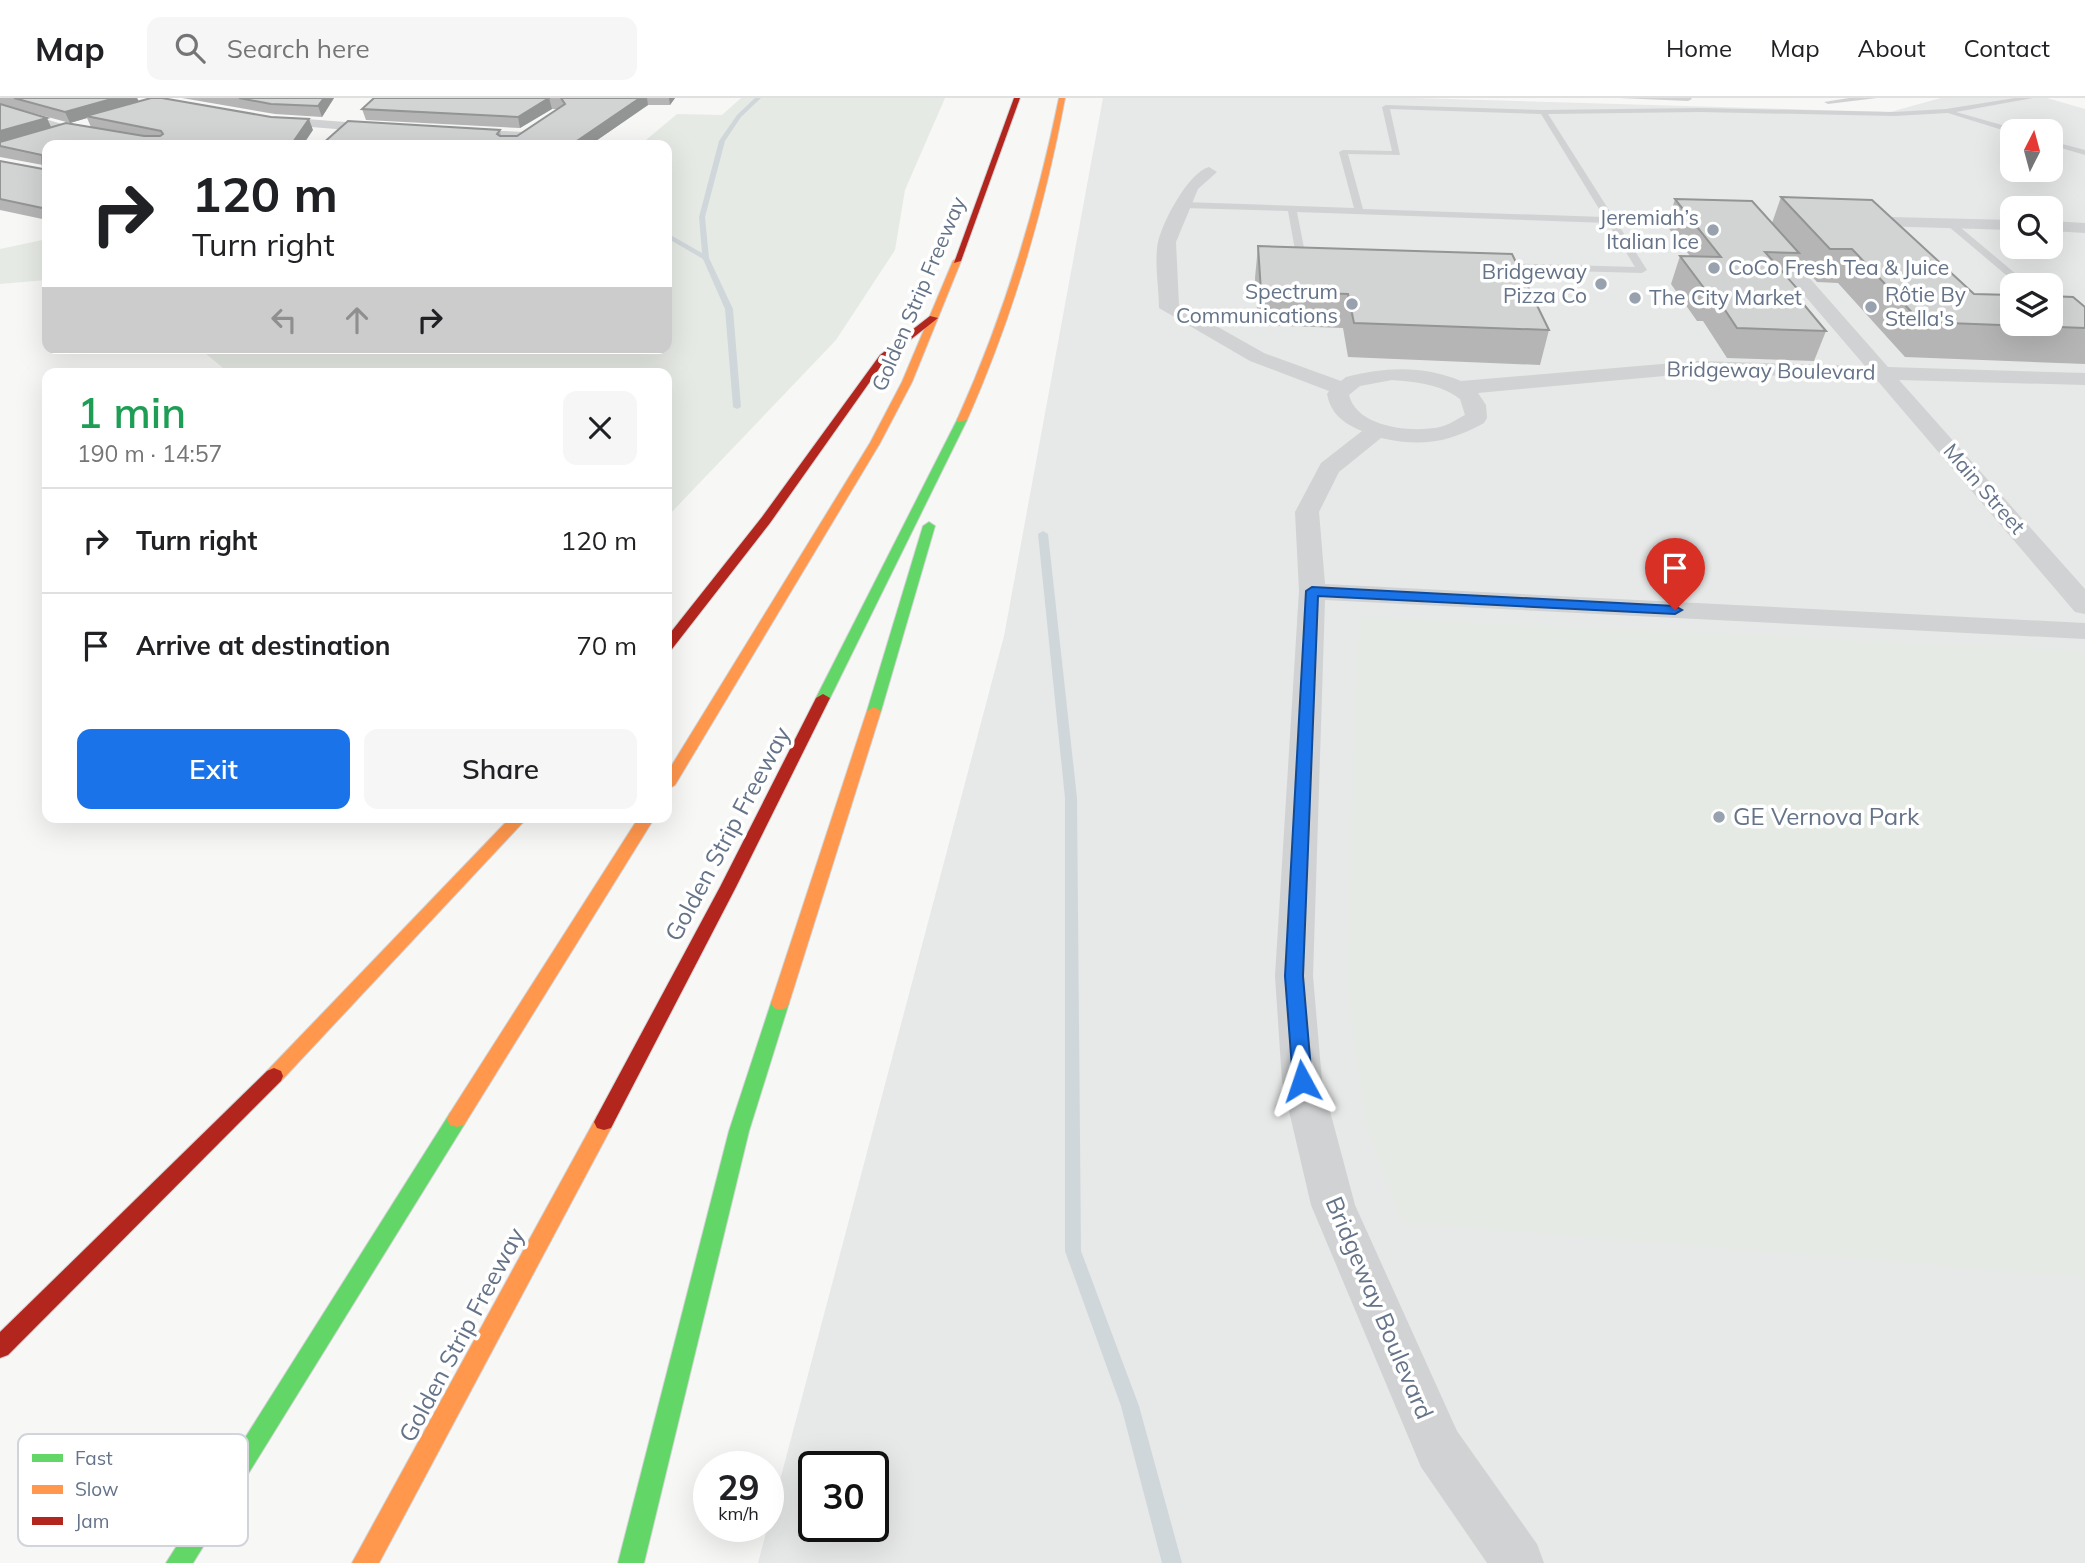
<!DOCTYPE html>
<meta charset="utf-8">
<style>
body{margin:0;font-family:Mulish,sans-serif;background:#f6f6f6;color:#202124;height:100vh;display:flex;flex-direction:column;font-size:26px;white-space:nowrap}
*{box-sizing:border-box;margin:0}
p{font-size:23px;color:#757577}
.icon{flex:none;width:38px;height:38px;fill:none;stroke:currentColor;stroke-width:2;stroke-linecap:round;stroke-linejoin:round}
.map{position:relative;flex:1;overflow:hidden}
.details{position:absolute;left:42px;top:270px;width:630px;height:455px;display:flex;flex-direction:column;background:#fff;border-radius:14px;box-shadow:0 7px 28px #0002}
.details>*{flex:none}
.hud{position:absolute;left:42px;top:42px;width:630px;height:214px;border-radius:14px;box-shadow:0 7px 28px #0002;background:#fff;color:#202124;overflow:hidden}
.needle{width:46px;rotate:6deg}
.controls{position:absolute;left:2000px;top:21px;display:grid;gap:14px}
.controls a{display:grid;place-items:center;width:63px;height:63px;border-radius:14px;background:#fff;box-shadow:0 7px 28px #0002;font-size:35px}
.speed{position:absolute;left:693px;top:1353px;display:flex;gap:14px;font-size:35px;font-weight:700;text-align:center}
.speed>*{display:grid;place-content:center;width:91px;height:91px;border-radius:50%;background:#fff;box-shadow:0 7px 28px #0002;line-height:1}
.speed small{font-size:18px;font-weight:400}
.speed .limit{border:4px solid #111;border-radius:10px;background:#fff;color:#111}
.pin{position:absolute;display:grid;place-items:center;width:60px;height:60px;color:#fff;margin:-72px -30px;border-radius:50% 50% 50% 0;rotate:-45deg;box-shadow:0 0 7px #0007}
.pin .icon{rotate:45deg}
.me{position:absolute;width:77px;margin:-38px;rotate:355deg;stroke-linejoin:round;filter:drop-shadow(0 0 5px #0008)}
.turn{display:flex;align-items:center;gap:24px;height:147px;padding:0 35px;font-size:32px}
.turn .icon{width:91px;height:91px;stroke-width:2.5}
.turn b{display:block;font-size:49px;line-height:60px}
.lanes{display:flex;align-items:center;height:66px;padding:0 35px;background:#0003;justify-content:center;gap:35px;direction:ltr}
.lanes .off{opacity:.35}
.round{display:grid;place-items:center;flex:none;width:74px;height:74px;border-radius:14px;background:#f6f6f6}
.summary{display:flex;align-items:center;justify-content:space-between;height:119px;padding:0 35px}
h1{font-size:42px;font-weight:600;line-height:52px;color:#1e9e55}
.action{display:flex;gap:14px;margin-top:auto;padding:14px 35px}
.action a{flex:1;height:80px;border-radius:14px;background:#1a73e8;color:#fff;font-size:28px;font-weight:600;line-height:80px;text-align:center}
.action a+a{background:#f6f6f6;color:#202124}
ul{padding:0;list-style:none}
li{display:flex;align-items:center;gap:21px;height:105px;padding:0 35px;border-top:2px solid #e0e0e0}
li div{flex:1}
li b{display:block;font-size:26px}
li em{font-style:normal}
header{display:flex;align-items:center;gap:42px;box-sizing:border-box;height:98px;padding:0 35px;background:#fff;border-bottom:2px solid #e0e0e0}
header strong{font-size:33px}
nav{display:flex;gap:38px;margin-inline-start:auto;font-size:24px}
.search{width:490px;height:63px;background:#f6f6f6;display:flex;align-items:center;gap:18px;box-sizing:border-box;padding:0 24px;border-radius:14px;color:#757577;font-size:26px}
.map>svg:first-child{display:block}
</style>
<header>
<strong>Map</strong>
<div class="search"><svg class="icon" aria-label="search" viewBox="0 0 24 24"><circle cx="10" cy="10" r="6"/><path d="M15 15l6 6"/></svg>Search here</div>
<nav><a>Home</a><a>Map</a><a>About</a><a>Contact</a></nav>
</header>
<div class="map">
<svg width="2085" height="1465" viewBox="0 0 2085 1465">
<rect width="100%" height="100%" fill="#f7f7f6"/>
<path fill="#e7e8e8" fill-rule="evenodd" d="M1103,0H1415L1890,14L1941,0H2047L2085,11V1465H758L1004,538ZM2012,33H2051V72H2012ZM2012,110H2051V149H2012ZM2012,187H2051V226H2012ZM814,1368H873V1428H814Z"/>
<g fill="#e6eae4">
<path d="M741,0H945L905,92L895,152L836,242L667,419V275H229L199,250H667V47H640L677,16L722,17Z"/>
<path d="M47,141V182L0,186V151Z"/>
<path d="M1359,519L2084,553L2085,1179L1402,1124L1365,1024L1347,883Z"/>
</g>
<g fill="none" stroke-linecap="round" stroke-linejoin="round">
<g fill="#d0d7db" fill-rule="evenodd">
<path d="M755,0H761L741,19L725,43L705,119L709,160L733,211L741,309L737,311L733,309L725,211L703,161L667,140V135L702,155L699,119L719,43L737,17Z"/>
<path d="M1043,433L1048,436L1077,700L1081,1153L1139,1308L1182,1465H1162L1121,1308L1065,1153V700L1038,436Z"/>
</g>
<defs>
<g id="fast">
<path d="M958,320L967,322L830,600L823,604L818,603L816,600Z"/>
<path d="M929,424L935,428L881,613L874,617L869,616L867,613L923,428Z"/>
<path d="M780,898L786,900L789,905L749,1033L644,1465H618L729,1033L771,905L774,900Z"/>
<path d="M457,1013L464,1015L467,1021L464,1027L193,1465H166L450,1015Z"/>
</g>
<g id="slow">
<path d="M1059,0H1065C1044,112 1013,218 967,322L958,324L957,322C1004,218 1036,112 1059,0Z"/>
<path d="M957,160L961,163L912,284L880,345L675,687L667,692V675L870,345L902,284L953,163Z"/>
<path d="M874,609L881,613L789,905L786,910L780,912L774,910L771,905L867,613Z"/>
<path d="M511,719H528L281,983L274,986L267,983L265,978L267,973Z"/>
<path d="M639,719H655L464,1027L457,1029L450,1027L447,1021L450,1015Z"/>
<path d="M604,1016L611,1018L614,1024L611,1030L379,1465H352L597,1018Z"/>
</g>
<g id="jam">
<path d="M1014,0H1020L961,163L954,165Z"/>
<path d="M930,218L938,220L886,261L770,425L672,551L667,552V539L762,419L880,257Z"/>
<path d="M823,596L830,600L736,789L611,1030L604,1032L597,1030L594,1024L597,1018L720,789L816,600Z"/>
<path d="M274,970L281,973L283,978L281,983L8,1257L0,1260V1234L267,973Z"/>
</g>
</defs>
<use href="#fast" stroke="#d2d3d5" stroke-width="2"/>
<use href="#slow" stroke="#d2d3d5" stroke-width="2"/>
<use href="#jam" stroke="#d2d3d5" stroke-width="2"/>
<g fill="#d1d2d3" fill-rule="evenodd">
<path d="M1619,0H1691L1692,1L1688,3Z"/>
<path d="M1849,0H1877L1828,6L1824,4Z"/>
<path d="M2015,0H2033L1956,14L2016,31L2012,35L1948,15L1894,18L1700,14L1548,16L1647,172L1642,175L1494,171L1489,168L1494,165L1635,169L1608,125L1297,114L1306,160L1313,163L1302,166L1297,163L1288,113L1183,110L1179,107L1183,104L1354,110L1339,54L1343,52L1392,53L1382,9L1386,7L1543,12L1700,10L1894,14L1946,11ZM1390,11L1541,16L1604,119L1363,111L1348,56L1400,57Z"/>
<path d="M0,8L83,32L79,34L47,29L0,12Z"/>
<path d="M2051,43L2085,52V57L2051,47Z"/>
<path d="M1948,124H1954L2029,187H2018L1948,128Z"/>
</g>
<g fill="#d1d2d3" fill-rule="evenodd">
<path d="M266,18L386,27L393,31L386,35L261,25L259,22Z"/>
<path d="M458,31L524,34L531,38L524,42L453,38L451,35L453,32Z"/>
<path d="M1209,69L1217,74L1198,91L1176,144L1179,207L1264,255L1341,283L1346,279C1385,269 1423,267 1461,283L1697,263L1865,268L1757,142L1754,138L1763,133L1769,134L1888,269L2085,275V287L1899,282L2085,491V516L2075,514L1876,281L1697,275L1478,295L1486,307L1487,320L1484,325C1447,345 1422,349 1381,340L1339,374L1319,414L1325,486L2085,525V541L1325,502L1313,878L1322,983L1355,1107L1457,1333L1537,1446L1544,1465H1487L1421,1369L1311,1107L1282,983L1275,878L1299,493L1295,414L1321,365L1362,333C1343,325 1331,316 1327,296L1329,293L1250,263L1159,210C1159,190 1154,164 1158,144C1163,123 1188,75 1209,69ZM1392,282C1417,284 1440,286 1460,301L1465,317C1457,321 1449,327 1440,329C1413,335 1357,330 1349,297L1360,288Z"/>
<path d="M1851,118L2012,122V132L1845,127L1843,123Z"/>
<path d="M2051,123L2085,125V135L2051,133Z"/>
</g>
<use href="#fast" fill="#63d668" fill-rule="evenodd"/>
<use href="#slow" fill="#ff974d" fill-rule="evenodd"/>
<use href="#jam" fill="#b3261e" fill-rule="evenodd"/>
</g>
<g fill="#b5b5b5" fill-rule="evenodd">
<path d="M0,0H137L139,3L313,32L47,47V122L0,112V63L43,71V67L0,59ZM0,6L70,25L51,29ZM87,20L91,29L70,25Z"/>
<path d="M182,0H334L322,19L275,16Z"/>
<path d="M374,0H675L670,7H648L590,47H321L500,32L501,38H517L558,11H552L520,30L366,22L362,11Z"/>
<path d="M1781,99L1974,196L2085,209V266L1905,259L1838,185L1817,184L1797,162L1789,182L1802,196L1800,202L1826,233L1814,263L1727,260L1703,223H1697L1671,186L1680,158H1690L1667,128L1675,101L1772,125Z"/>
<path d="M1258,148L1549,232L1540,267L1348,259L1343,230L1258,227L1255,180Z"/>
</g>
<g fill="#939494">
<path d="M115,0H137L139,5L86,18L87,20L70,25L65,14Z"/>
<path d="M324,0H334L322,19L318,8Z"/>
<path d="M549,0L552,11L520,30L518,19Z"/>
<path d="M640,0H647L648,7L590,47H571Z"/>
<path d="M669,0H675L670,7Z"/>
<path d="M47,20L52,31L0,46V33Z"/>
<path d="M309,21L313,32L303,47H291Z"/>
</g>
<g fill="#d2d3d3" stroke="#939494" stroke-width="2">
<path d="M14,0H115L65,14Z"/>
<path d="M151,0H162L271,19L309,21L291,47H47V111L0,101V63L43,71L42,57L0,48V44L66,25L144,38H160L163,36L161,33L86,18Z"/>
<path d="M239,0H324L318,8L271,6Z"/>
<path d="M374,0H549L518,19L362,11Z"/>
<path d="M561,0H640L571,47H321L348,23L500,32L497,36L500,38H517L565,6Z"/>
<path d="M0,6L47,20L0,33Z"/>
<path d="M1781,99L1872,102L1974,196L2012,197V226H2051V198L2073,199L2085,209V230L1921,224L1852,151H1830Z"/>
<path d="M1675,101L1752,103L1799,155L1765,154L1802,196H1795L1826,233L1737,230L1713,194H1707L1680,158L1721,159Z"/>
<path d="M1258,148L1512,156L1549,232L1354,225L1348,196L1261,193Z"/>
</g>
<path fill="#1a73e8" stroke="#114b97" stroke-width="2" d="M1312,489L1675,508L1682,512L1675,516L1318,498L1303,878L1312,983L1309,989L1302,991L1296,989L1293,983L1285,878L1306,493Z"/>
<g fill="#98a1ae" stroke="#fff" stroke-width="2.5">
<circle cx="1713" cy="132" r="7"/>
<circle cx="1714" cy="170" r="7"/>
<circle cx="1601" cy="186" r="7"/>
<circle cx="1635" cy="200" r="7"/>
<circle cx="1352" cy="206" r="7"/>
<circle cx="1871" cy="209" r="7"/>
<circle cx="1719" cy="719" r="7"/>
</g>
<g text-anchor="middle" stroke-width="7" stroke-linejoin="round" paint-order="stroke">
<g font-size="21" fill="#657388" stroke="#fff" text-anchor="end">
<text x="1699" y="127">Jeremiah’s<tspan x="1699" dy="24">Italian Ice</tspan></text>
<text x="1728" y="177" text-anchor="start">CoCo Fresh Tea &amp; Juice</text>
<text x="1587" y="181">Bridgeway<tspan x="1587" dy="24">Pizza Co</tspan></text>
<text x="1338" y="201">Spectrum<tspan x="1338" dy="24">Communications</tspan></text>
<text x="1885" y="204" text-anchor="start">Rôtie By<tspan x="1885" dy="24">Stella's</tspan></text>
<text x="1649" y="207" text-anchor="start">The City Market</text>
</g>
<g font-size="21" fill="#657388" stroke="#fff">
<text transform="translate(919 196) rotate(-67)" y="7">Golden Strip Freeway</text>
<text transform="translate(1771 273) rotate(1)" y="7">Bridgeway Boulevard</text>
<text transform="translate(1984 391) rotate(49)" y="7">Main Street</text>
</g>
<g font-size="24" fill="#657388" stroke="#fff" text-anchor="start">
<text x="1733" y="727">GE Vernova Park</text>
</g>
<g font-size="24" fill="#657388" stroke="#fff">
<text transform="translate(728 736) rotate(-62)" y="8">Golden Strip Freeway</text>
<text transform="translate(1379 1210) rotate(67)" y="8">Bridgeway Boulevard</text>
<text transform="translate(462 1237) rotate(-62)" y="8">Golden Strip Freeway</text>
</g>
</g>
<rect x="18" y="1336" width="230" height="112" rx="10" fill="#fff" stroke="#d1d5db" stroke-width="2"/>
<rect x="32" y="1356" width="31" height="8" fill="#63d668"/>
<rect x="32" y="1387" width="31" height="9" fill="#ff974d"/>
<rect x="32" y="1419" width="31" height="8" fill="#b3261e"/>
<g font-size="19" fill="#657388">
<text x="75" y="1367">Fast</text>
<text x="75" y="1398">Slow</text>
<text x="75" y="1430">Jam</text>
</g>
</svg>
<div class="controls">
<a><svg class="needle" viewBox="-14 -14 28 28"><path d="M0-13l5 13h-10z" fill="#e53935"/><path d="M0 13l5-13h-10z" fill="#757577"/></svg></a>
<a><svg class="icon" aria-label="search" viewBox="0 0 24 24"><circle cx="10" cy="10" r="6"/><path d="M15 15l6 6"/></svg></a>
<a><svg class="icon" aria-label="layers" viewBox="0 0 24 24"><path d="M12 4l9 5-9 5-9-5zM3 14l9 5 9-5"/></svg></a>
</div>
<div class="speed"><div>29<small>km/h</small></div><div class="limit">30</div></div>
<div class="pin" style="left:1675px;top:512px;background:#d93025"><svg class="icon" aria-label="arrive" viewBox="0 0 24 24"><path d="M6 21V4h12l-3 4 3 4H6"/></svg></div>
<svg class="me" style="left:1302px;top:983px" viewBox="-20 -20 40 40"><path d="M0-17L14 15 0 8-14 15z" fill="#1a73e8" stroke="#fff" stroke-width="4"/></svg>
<div class="hud">
<div class="turn"><svg class="icon" aria-label="right" viewBox="0 0 24 24"><path d="M7 20v-9h11M14 6l5 5-5 5"/></svg><div><b>120 m</b>Turn right</div></div>
<div class="lanes"><svg class="icon off" aria-label="left" viewBox="0 0 24 24"><path d="M17 20v-9H6M10 6l-5 5 5 5"/></svg><svg class="icon off" aria-label="ahead" viewBox="0 0 24 24"><path d="M12 20V5M6 11l6-6 6 6"/></svg><svg class="icon" aria-label="right" viewBox="0 0 24 24"><path d="M7 20v-9h11M14 6l5 5-5 5"/></svg></div>
</div>
<section class="details">
<div class="summary"><div><h1>1 min</h1><p>190 m · 14:57</p></div><a class="round"><svg class="icon" aria-label="close" viewBox="0 0 24 24"><path d="M6 6l12 12M18 6L6 18"/></svg></a></div>
<ul>
<li><svg class="icon" aria-label="right" viewBox="0 0 24 24"><path d="M7 20v-9h11M14 6l5 5-5 5"/></svg><div><b>Turn right</b></div><em>120 m</em></li>
<li><svg class="icon" aria-label="arrive" viewBox="0 0 24 24"><path d="M6 21V4h12l-3 4 3 4H6"/></svg><div><b>Arrive at destination</b></div><em>70 m</em></li>
</ul>
<div class="action"><a>Exit</a><a>Share</a></div>
</section>
</div>
